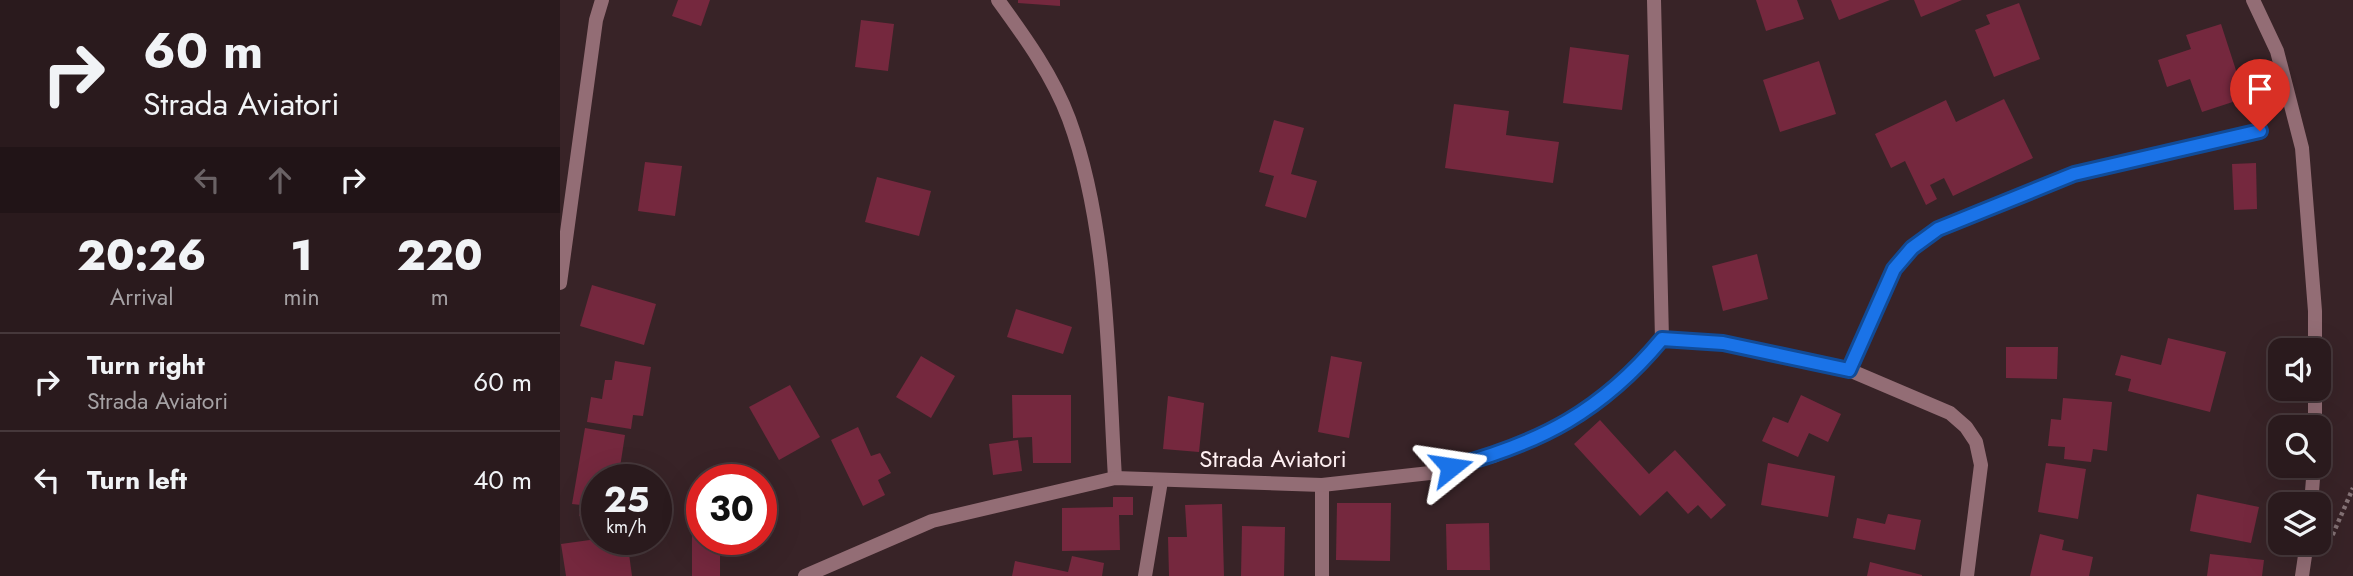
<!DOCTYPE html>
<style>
body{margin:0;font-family:Jost,sans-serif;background:#36272a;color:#f1f3f6;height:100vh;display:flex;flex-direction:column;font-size:26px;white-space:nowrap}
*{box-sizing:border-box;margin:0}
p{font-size:23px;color:#a5a1a4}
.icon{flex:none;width:38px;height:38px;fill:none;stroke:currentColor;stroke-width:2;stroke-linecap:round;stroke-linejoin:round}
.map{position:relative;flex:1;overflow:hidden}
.sheet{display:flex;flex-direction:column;background:#2a1a1d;width:560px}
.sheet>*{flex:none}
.guide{background:#2a1a1d;color:#f1f3f6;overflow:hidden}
.fabs{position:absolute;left:1708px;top:338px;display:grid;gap:14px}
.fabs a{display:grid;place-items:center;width:63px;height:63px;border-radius:14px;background:#2a1a1d;box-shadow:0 7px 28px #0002,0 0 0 2px #46383b;font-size:35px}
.speed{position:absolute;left:21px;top:464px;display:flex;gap:14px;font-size:35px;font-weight:700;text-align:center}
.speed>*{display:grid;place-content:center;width:91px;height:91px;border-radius:50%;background:#2a1a1d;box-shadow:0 7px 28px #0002,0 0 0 2px #46383b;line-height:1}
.speed small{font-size:18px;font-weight:400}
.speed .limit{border:10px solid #d22;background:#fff;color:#111}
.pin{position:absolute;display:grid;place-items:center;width:60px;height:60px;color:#fff;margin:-72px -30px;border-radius:50% 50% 50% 0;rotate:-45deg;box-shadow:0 0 7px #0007}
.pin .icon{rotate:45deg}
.me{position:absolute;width:77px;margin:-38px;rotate:75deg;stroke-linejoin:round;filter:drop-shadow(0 0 5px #0008)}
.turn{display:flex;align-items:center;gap:24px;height:147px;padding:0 28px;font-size:32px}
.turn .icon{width:91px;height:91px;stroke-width:2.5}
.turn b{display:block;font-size:49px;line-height:60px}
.lanes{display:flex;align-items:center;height:66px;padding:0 28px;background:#0003;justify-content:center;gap:35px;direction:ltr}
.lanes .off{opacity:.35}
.eta{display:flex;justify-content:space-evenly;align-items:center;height:119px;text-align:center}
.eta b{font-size:42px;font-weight:800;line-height:49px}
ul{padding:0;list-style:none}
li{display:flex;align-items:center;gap:21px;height:98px;padding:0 28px;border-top:2px solid #46383b}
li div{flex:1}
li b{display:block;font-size:26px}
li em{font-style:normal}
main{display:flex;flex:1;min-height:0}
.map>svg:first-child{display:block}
</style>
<main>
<section class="sheet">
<div class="guide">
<div class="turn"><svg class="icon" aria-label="right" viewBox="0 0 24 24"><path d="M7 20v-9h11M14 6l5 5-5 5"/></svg><div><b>60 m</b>Strada Aviatori</div></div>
<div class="lanes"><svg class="icon off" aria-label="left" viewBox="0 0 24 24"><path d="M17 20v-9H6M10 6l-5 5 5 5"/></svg><svg class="icon off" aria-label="ahead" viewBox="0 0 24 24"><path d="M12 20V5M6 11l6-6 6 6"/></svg><svg class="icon" aria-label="right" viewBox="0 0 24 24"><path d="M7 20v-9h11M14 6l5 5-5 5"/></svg></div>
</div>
<div class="eta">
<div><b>20:26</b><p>Arrival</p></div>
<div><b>1</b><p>min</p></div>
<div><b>220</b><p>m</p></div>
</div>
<ul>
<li><svg class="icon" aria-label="right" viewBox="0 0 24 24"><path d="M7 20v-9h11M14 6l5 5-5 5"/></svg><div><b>Turn right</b><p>Strada Aviatori</p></div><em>60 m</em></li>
<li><svg class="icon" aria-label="left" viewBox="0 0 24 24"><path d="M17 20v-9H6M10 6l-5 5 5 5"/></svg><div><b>Turn left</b></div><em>40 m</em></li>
</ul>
</section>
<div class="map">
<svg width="1793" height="576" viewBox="0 0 1793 576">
<rect width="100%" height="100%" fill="#382327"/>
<g fill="#75283e">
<path d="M118,0H150L141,26L112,16Z"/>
<path d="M458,0H500V6L458,3Z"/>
<path d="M1196,0H1237L1244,19L1206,31Z"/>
<path d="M1271,0H1330L1279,20Z"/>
<path d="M1354,0H1402L1361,17Z"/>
<path d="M1459,3L1480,59L1434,77L1415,30L1430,24L1426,15Z"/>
<path d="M301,20L334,24L328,71L295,67Z"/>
<path d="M1661,24L1685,98L1642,112L1630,79L1607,87L1598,60L1631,49L1626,35Z"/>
<path d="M1010,47L1069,55L1062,110L1003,103Z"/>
<path d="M1259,61L1276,114L1220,132L1203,80Z"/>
<path d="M1444,99L1473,158L1393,196L1384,178L1370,185L1377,199L1366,205L1345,161L1331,168L1315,134L1386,100L1396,122Z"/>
<path d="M894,104L949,111L946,135L999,142L993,183L885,168Z"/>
<path d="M714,120L744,128L731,174L757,181L746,218L705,206L714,176L699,172Z"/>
<path d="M85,162L122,166L115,216L78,211Z"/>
<path d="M1696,163L1697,209L1674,210L1672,164Z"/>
<path d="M317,177L371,191L359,236L305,222Z"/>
<path d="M1197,254L1208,299L1163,311L1152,266Z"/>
<path d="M32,285L96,304L84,345L20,326Z"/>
<path d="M456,309L512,327L503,354L447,337Z"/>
<path d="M1608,338L1666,352L1650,412L1568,391L1571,379L1555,375L1561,355L1601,365Z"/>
<path d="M1446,347H1498L1497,379L1446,378Z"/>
<path d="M361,356L395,376L371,418L336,397Z"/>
<path d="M771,356L802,362L789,438L758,432Z"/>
<path d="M55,361L91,367L83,416L73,415L71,429L27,422L31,397L42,399L45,380H52Z"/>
<path d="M230,385L260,437L219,460L189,407Z"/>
<path d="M452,395H511V463H473L472,437L453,438Z"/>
<path d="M1241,395L1281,414L1268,442L1249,433L1238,457L1202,441L1213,417L1228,423Z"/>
<path d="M608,396L644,403L639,452L603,449Z"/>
<path d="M1503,398L1552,402L1547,451L1533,449L1531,462L1504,459L1505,447L1488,446L1491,419L1501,420Z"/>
<path d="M1040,420L1089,474L1115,450L1166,505L1151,519L1138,505L1128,514L1107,491L1080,516L1014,444Z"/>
<path d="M298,427L311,456L320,453L331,473L318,480L325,495L303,506L271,440Z"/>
<path d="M25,428L65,435L58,480H37V519L19,516L21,505L12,504Z"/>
<path d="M458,440L462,471L433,475L429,444Z"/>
<path d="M1208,463L1275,476L1268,517L1201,505Z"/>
<path d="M1486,463L1526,469L1518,519L1478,512Z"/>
<path d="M1637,494L1699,507L1691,543L1630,531Z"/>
<path d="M553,497H573V515H559L560,550L502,551V508L553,507Z"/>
<path d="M777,503H831L830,561L776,560Z"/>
<path d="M662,504L664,576H609L608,537H627L625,505Z"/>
<path d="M132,505H142V539H160V576H132Z"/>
<path d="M1328,514L1361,520L1355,550L1293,538L1297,518L1325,524Z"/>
<path d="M929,523L930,570H887L886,524Z"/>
<path d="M682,526L725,527L724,576H681Z"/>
<path d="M1480,534L1504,540L1502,550L1533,557L1529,576H1470Z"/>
<path d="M37,539H67L72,576H6L1,544Z"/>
<path d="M1650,554L1704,560L1702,576H1647Z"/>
<path d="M512,556L544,563L542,576H452L455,561L508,572Z"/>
<path d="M1310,562L1362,575V576H1307Z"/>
</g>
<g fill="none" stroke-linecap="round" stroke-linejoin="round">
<path stroke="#847275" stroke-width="4.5" stroke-dasharray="3.5 3.5" stroke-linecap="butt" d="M1768,540L1773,534L1793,488"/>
<path stroke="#936d75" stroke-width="14" d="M1289,370L1334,269L1352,248L1378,229L1514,174L1700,131"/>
<g stroke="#936d75" stroke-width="14">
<path d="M438,0C465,37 493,76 509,119C549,228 548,363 555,478"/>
<path d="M1094,0L1102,339"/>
<path d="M1693,0L1717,51L1742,148L1755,311V350"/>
<path d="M0,283L36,20L42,0"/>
<path d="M1755,427V388"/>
<path d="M762,485V576"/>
<path d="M1751,504L1754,466"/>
<path d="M245,576L372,521L555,478L762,485L870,473L933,456L989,432L1020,415L1078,367L1102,339L1163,343L1289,370L1390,413L1406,427L1416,442L1421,465L1407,576"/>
<path d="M585,576L601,481"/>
<path d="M1742,576L1747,542"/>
</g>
</g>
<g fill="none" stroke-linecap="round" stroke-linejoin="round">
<defs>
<path id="route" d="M891,467C981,443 1042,411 1102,339L1163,343L1289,370L1334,269L1352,248L1378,229L1514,174L1700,131"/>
</defs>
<use href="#route" stroke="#114b97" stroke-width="18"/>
<use href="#route" stroke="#1a73e8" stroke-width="12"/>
</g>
<g text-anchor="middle" stroke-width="5" stroke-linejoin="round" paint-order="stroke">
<g font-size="24" fill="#fff0f2" stroke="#382327">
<text x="713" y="467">Strada Aviatori</text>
</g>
</g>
</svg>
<div class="fabs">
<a><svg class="icon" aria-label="sound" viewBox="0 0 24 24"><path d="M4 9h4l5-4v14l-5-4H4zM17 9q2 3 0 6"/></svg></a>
<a><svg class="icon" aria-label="search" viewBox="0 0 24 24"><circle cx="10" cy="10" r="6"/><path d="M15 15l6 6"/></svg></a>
<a><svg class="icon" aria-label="layers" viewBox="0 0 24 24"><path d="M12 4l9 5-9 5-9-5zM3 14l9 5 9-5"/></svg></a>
</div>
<div class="speed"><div>25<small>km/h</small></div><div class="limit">30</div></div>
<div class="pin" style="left:1700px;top:131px;background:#d93025"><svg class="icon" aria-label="arrive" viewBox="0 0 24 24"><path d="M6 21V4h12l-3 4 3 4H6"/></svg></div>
<svg class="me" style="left:891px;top:467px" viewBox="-20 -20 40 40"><path d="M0-17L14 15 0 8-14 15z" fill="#1a73e8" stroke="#fff" stroke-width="4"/></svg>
</div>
</main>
